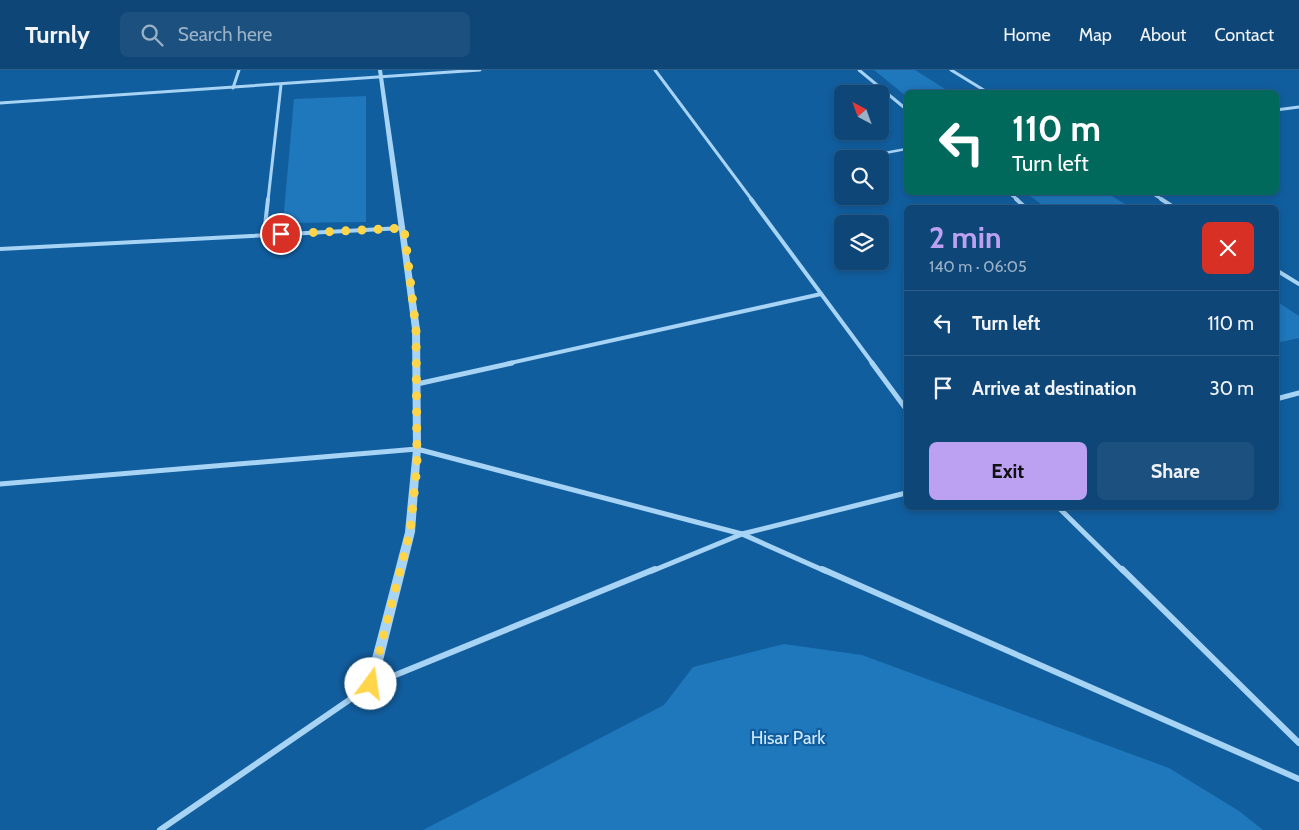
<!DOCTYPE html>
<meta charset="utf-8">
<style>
body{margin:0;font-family:Cabin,sans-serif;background:#1b507f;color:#f1f3f6;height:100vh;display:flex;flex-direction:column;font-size:19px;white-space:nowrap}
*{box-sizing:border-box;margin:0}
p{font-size:16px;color:#9ab1c6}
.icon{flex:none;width:28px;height:28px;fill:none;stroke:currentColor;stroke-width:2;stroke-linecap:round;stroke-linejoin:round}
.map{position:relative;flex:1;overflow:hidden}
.panel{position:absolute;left:904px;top:135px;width:375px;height:305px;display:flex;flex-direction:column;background:#0d4677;border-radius:8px;box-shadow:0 2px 8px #0003,0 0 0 1px #2d5e89}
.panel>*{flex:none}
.guide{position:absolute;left:904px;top:20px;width:375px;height:105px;border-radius:8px;box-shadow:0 2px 8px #0003,0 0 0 1px #2d5e89;background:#00695c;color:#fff;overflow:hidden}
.needle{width:32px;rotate:319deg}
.buttons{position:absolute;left:834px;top:15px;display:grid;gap:10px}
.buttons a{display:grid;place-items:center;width:55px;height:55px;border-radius:8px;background:#0d4677;box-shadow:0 2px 8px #0003,0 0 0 1px #2d5e89;font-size:25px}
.pin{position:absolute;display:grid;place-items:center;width:42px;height:42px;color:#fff;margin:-21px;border:2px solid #fff;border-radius:50%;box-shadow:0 1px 5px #0007}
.me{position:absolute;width:55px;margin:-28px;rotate:14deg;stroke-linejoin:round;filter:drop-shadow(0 0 4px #0008)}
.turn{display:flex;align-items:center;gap:18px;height:105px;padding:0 25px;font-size:22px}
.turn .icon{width:65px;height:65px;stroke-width:2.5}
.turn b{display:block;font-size:35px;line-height:42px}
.round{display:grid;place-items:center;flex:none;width:52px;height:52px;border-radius:8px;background:#1b507f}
.summary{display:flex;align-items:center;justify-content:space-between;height:85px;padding:0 25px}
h1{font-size:30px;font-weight:700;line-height:38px;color:#bca0f2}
.cta{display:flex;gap:10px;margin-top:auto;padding:10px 25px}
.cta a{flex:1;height:58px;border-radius:8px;background:#bca0f2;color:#111;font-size:20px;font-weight:700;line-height:58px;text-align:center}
.cta a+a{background:#1b507f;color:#f1f3f6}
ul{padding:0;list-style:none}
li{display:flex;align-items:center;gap:15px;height:65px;padding:0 25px;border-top:1px solid #2d5e89}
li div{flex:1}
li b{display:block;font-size:19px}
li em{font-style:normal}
header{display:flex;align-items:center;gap:30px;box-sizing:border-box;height:70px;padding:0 25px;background:#0d4677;border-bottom:1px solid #2d5e89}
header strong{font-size:24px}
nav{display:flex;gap:28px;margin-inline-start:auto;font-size:18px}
.search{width:350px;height:45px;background:#1b507f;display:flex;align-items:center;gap:12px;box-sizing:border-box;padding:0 18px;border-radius:8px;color:#9ab1c6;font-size:19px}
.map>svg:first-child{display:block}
</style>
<header>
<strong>Turnly</strong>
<div class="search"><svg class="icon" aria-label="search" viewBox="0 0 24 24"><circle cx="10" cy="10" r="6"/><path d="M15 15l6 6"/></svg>Search here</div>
<nav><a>Home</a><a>Map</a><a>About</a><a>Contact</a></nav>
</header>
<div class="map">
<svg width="1299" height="760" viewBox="0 0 1299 760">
<rect width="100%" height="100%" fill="#115e9f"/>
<g fill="#1f77bc">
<path d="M874,0H915L950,22H906V26Z"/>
<path d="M366,26V152L283,153L294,29Z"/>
<path d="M1026,123H1107L1130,137H1045Z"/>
<path d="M1276,231L1299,246V268L1276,273Z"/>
<path d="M784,574L862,585L1169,698L1239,741L1263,760H423L664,635L693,597Z"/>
</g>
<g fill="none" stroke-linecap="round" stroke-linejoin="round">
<path stroke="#a7d3f5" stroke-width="2.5" d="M853,89L906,79"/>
<g stroke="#a7d3f5" stroke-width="3">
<path d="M655,0L752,130"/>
<path d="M859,0L906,39"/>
<path d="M951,0L987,22"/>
<path d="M233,18L239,0"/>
<path d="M0,33L480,0"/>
<path d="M1276,40L1299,37"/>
<path d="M1008,122L1018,130"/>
<path d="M1150,122L1163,130"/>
<path d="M268,130L281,15"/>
</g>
<g stroke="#a7d3f5" stroke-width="4">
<path d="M751,129L873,294"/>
<path d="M1016,129L1026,138"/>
<path d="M1161,129L1175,138"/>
<path d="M264,165L268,129"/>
<path d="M0,179L403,158"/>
<path d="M1276,200L1299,214"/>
<path d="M506,294L821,224"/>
</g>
<g stroke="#a7d3f5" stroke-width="5">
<path d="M872,293L906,339"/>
<path d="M417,314L512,293"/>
<path d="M1276,329L1299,323"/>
<path d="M0,414L417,379L742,464L825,501"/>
<path d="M1059,438L1123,501"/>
<path d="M652,501L742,464L906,423"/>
</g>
<g stroke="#a7d3f5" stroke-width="6">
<path d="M822,499L1299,709"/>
<path d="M1122,499L1299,673"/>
<path d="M160,760L371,615L655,499"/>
</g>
<path fill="#a7d3f5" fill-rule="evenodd" d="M378,0H382L420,259L421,379L415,462L377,615L375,619L371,620L367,619L365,615L405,462L413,379L412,259Z"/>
</g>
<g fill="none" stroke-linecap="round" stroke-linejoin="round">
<path stroke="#ffd54a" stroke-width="9" stroke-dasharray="0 16.2" d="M281,164L404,158L416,259L417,396L410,462L371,614"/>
</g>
<g text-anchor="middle" stroke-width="4.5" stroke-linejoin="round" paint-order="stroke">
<g font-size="18" fill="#d0eafe" stroke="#115e9f">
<text x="788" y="674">Hisar Park</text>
</g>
</g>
</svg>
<div class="buttons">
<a><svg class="needle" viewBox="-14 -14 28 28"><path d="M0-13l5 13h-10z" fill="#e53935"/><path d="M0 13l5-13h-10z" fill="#9ab1c6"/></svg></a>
<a><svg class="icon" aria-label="search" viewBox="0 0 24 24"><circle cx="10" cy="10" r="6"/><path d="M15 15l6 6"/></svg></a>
<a><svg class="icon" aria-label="layers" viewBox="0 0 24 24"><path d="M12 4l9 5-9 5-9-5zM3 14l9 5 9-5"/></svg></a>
</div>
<div class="pin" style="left:281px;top:164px;background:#d93025"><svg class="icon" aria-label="arrive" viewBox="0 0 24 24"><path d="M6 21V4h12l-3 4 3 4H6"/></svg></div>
<svg class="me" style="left:371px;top:614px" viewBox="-20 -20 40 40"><circle r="19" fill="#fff"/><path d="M0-13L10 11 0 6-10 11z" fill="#ffd54a"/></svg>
<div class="guide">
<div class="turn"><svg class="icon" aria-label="left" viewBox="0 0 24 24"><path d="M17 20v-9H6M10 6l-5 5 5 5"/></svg><div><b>110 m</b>Turn left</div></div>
</div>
<section class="panel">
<div class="summary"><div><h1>2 min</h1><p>140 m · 06:05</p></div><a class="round" style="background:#d93025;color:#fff"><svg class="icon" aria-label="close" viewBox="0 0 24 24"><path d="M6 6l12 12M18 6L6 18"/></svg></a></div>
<ul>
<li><svg class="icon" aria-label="left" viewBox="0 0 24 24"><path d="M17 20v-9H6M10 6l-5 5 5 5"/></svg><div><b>Turn left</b></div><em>110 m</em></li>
<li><svg class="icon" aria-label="arrive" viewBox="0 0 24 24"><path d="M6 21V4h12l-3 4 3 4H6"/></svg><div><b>Arrive at destination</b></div><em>30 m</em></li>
</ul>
<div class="cta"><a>Exit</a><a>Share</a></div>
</section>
</div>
